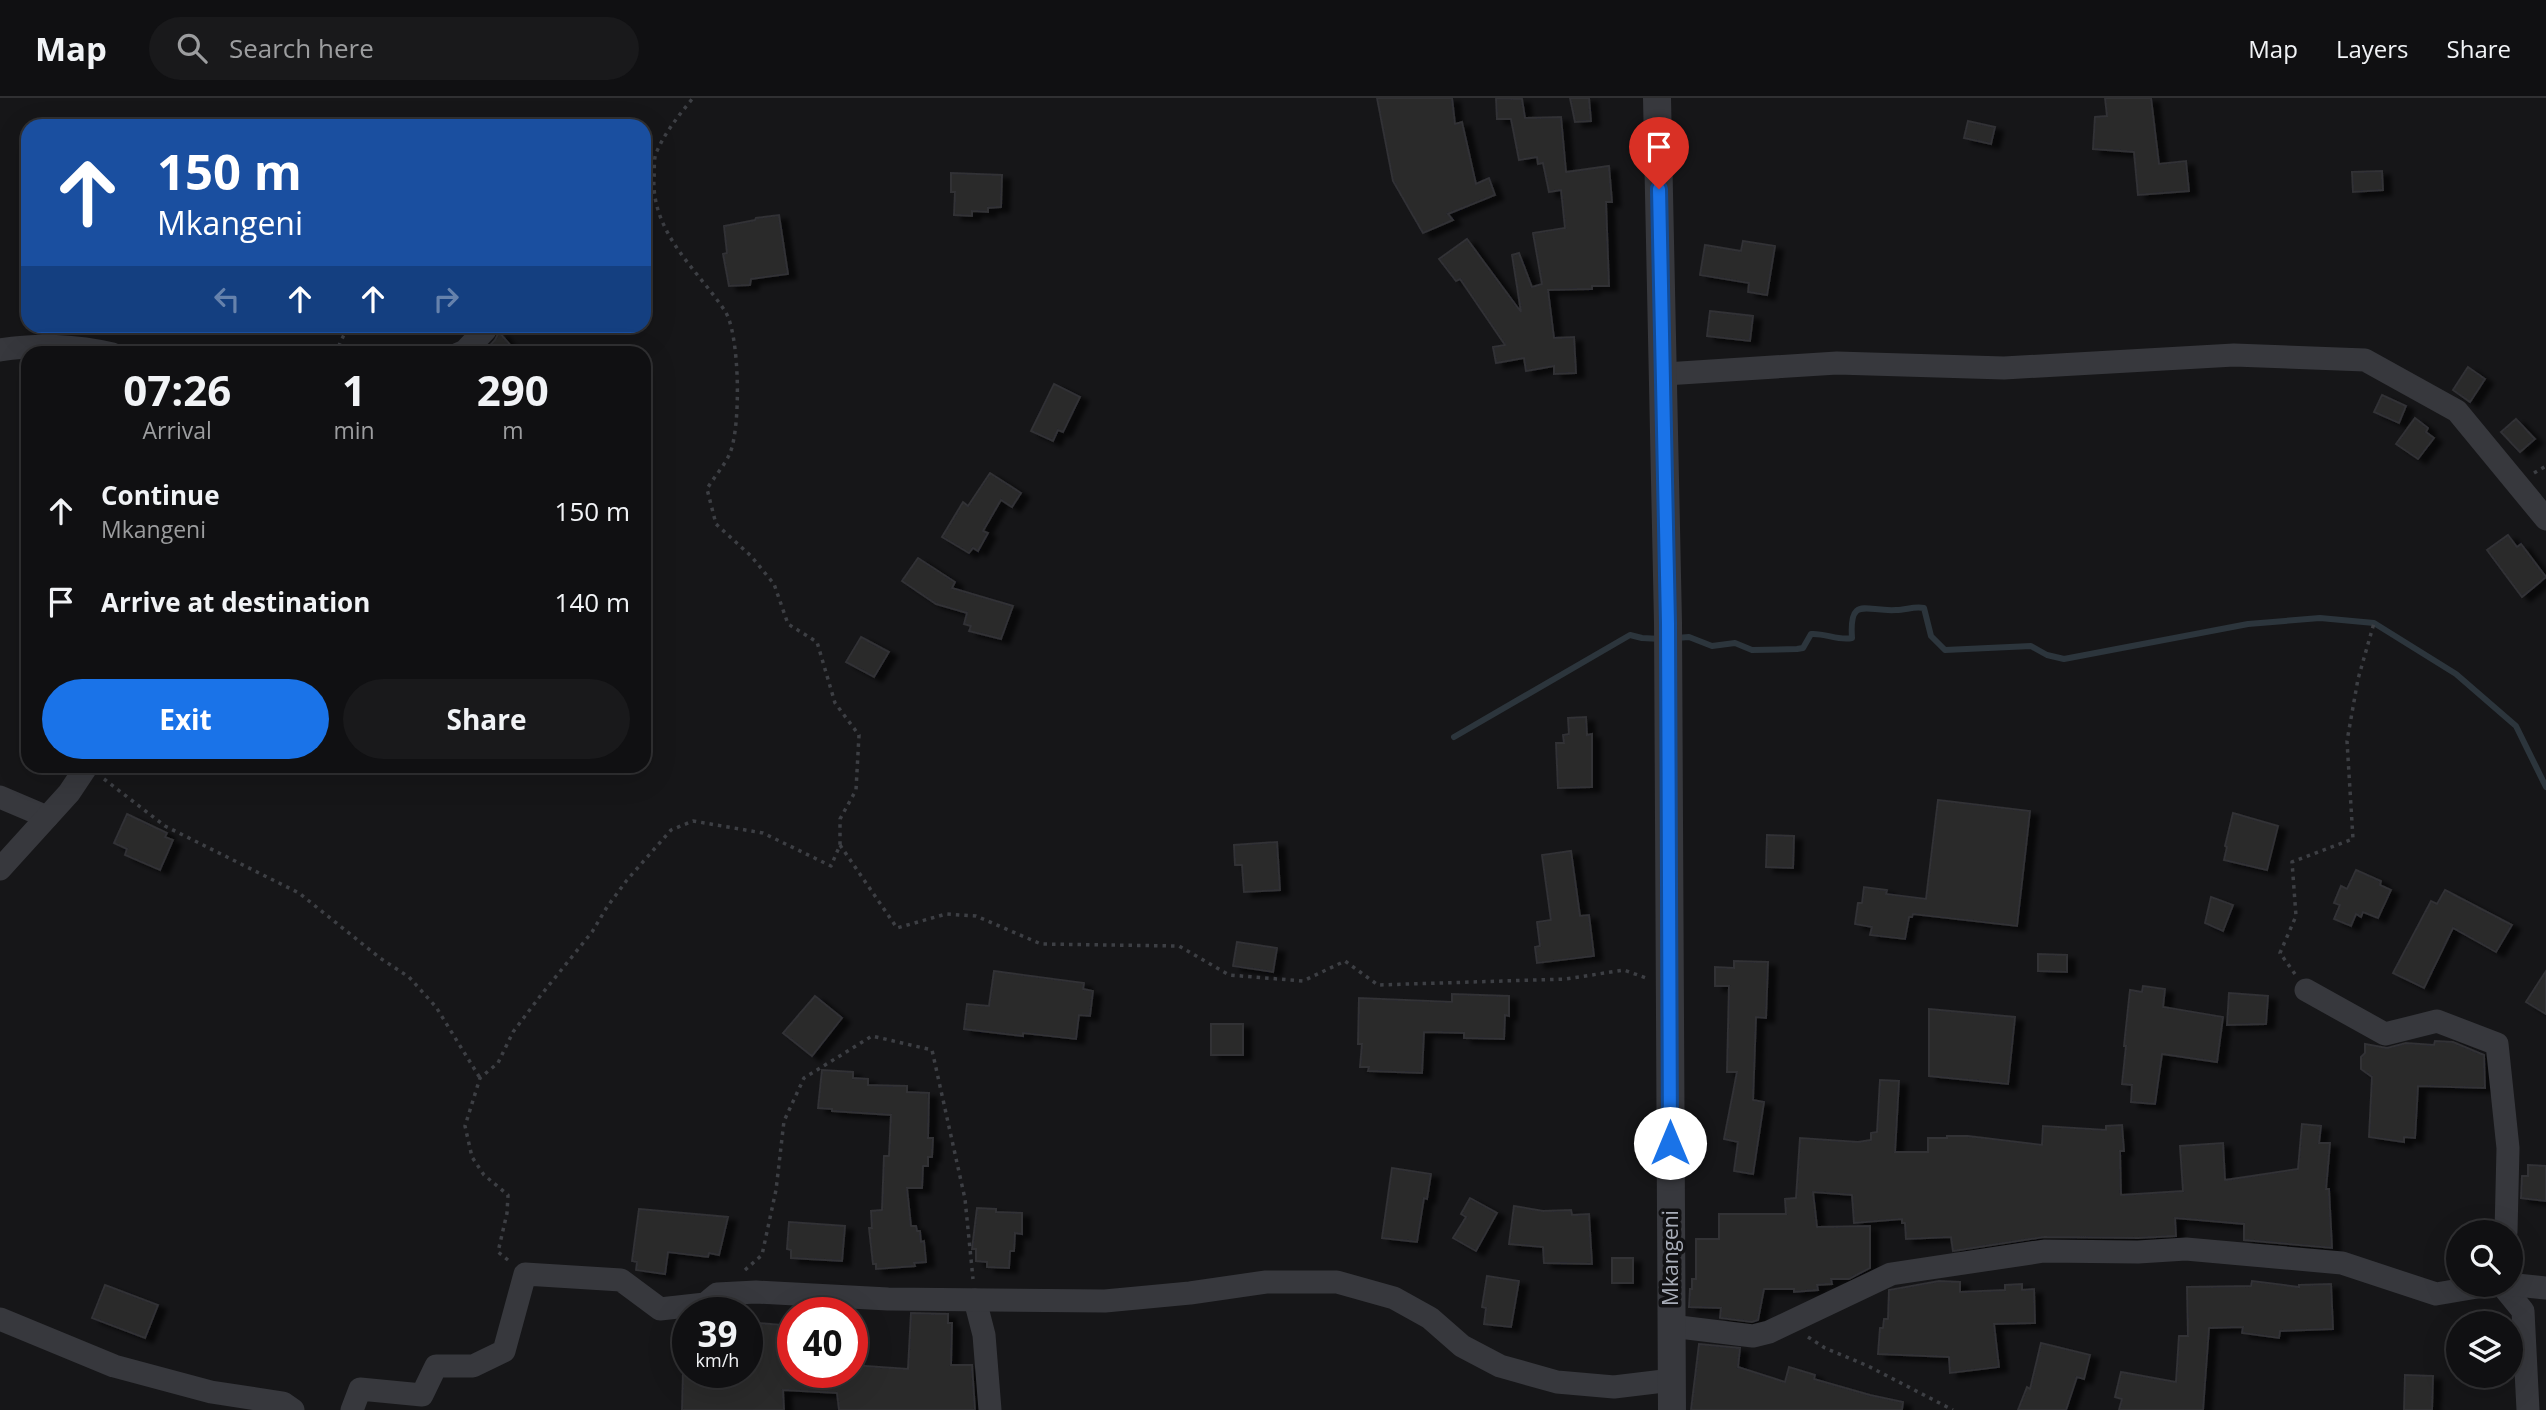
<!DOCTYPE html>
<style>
body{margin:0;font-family:"Open Sans",sans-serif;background:#19191b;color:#f1f3f6;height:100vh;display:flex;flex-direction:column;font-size:26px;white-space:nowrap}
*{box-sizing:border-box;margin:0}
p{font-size:23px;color:#9c9d9f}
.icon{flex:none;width:38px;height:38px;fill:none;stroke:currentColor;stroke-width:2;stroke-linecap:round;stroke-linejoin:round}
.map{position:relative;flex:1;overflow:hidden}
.panel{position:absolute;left:21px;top:248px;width:630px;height:427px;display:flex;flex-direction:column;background:#101012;border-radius:21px;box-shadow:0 7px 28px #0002,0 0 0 2px #303032}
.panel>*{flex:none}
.guide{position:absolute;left:21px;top:21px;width:630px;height:214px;border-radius:21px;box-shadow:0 7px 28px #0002,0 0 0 2px #303032;background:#1a4fa0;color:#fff;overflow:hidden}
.controls{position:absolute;left:2446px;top:1122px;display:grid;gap:14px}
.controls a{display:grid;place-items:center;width:77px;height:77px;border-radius:50%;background:#101012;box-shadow:0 7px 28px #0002,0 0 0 2px #303032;font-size:35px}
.speed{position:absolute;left:672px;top:1199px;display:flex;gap:14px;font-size:35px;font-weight:700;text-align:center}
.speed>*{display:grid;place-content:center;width:91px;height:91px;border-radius:50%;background:#101012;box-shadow:0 7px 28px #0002,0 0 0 2px #303032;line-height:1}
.speed small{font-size:18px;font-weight:400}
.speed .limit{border:10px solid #d22;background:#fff;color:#111}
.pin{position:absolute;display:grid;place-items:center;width:60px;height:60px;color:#fff;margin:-72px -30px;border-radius:50% 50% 50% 0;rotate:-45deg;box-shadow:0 0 7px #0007}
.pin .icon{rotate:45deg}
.me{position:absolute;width:77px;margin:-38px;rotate:0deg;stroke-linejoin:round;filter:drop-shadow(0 0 5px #0008)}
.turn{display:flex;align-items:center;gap:24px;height:147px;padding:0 21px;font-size:32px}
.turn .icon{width:91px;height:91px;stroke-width:2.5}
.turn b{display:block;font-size:49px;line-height:60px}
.lanes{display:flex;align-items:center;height:66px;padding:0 21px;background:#0003;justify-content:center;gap:35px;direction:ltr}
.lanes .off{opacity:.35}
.eta{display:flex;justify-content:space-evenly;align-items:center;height:119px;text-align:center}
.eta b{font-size:42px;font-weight:700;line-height:49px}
.action{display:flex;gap:14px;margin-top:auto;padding:14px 21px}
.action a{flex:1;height:80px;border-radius:42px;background:#1a73e8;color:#fff;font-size:28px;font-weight:700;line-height:80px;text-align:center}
.action a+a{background:#19191b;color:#f1f3f6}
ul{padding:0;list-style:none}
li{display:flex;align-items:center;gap:21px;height:91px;padding:0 21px}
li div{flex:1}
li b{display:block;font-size:26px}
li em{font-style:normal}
header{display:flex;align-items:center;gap:42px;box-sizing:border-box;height:98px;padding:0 35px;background:#101012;border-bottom:2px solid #303032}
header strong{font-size:33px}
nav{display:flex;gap:38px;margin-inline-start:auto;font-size:24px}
.search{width:490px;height:63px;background:#19191b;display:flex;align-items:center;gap:18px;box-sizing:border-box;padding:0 24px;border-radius:38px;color:#9c9d9f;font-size:26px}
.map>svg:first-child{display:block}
</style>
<header>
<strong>Map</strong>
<div class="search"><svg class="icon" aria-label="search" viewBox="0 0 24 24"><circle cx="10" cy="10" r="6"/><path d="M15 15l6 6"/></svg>Search here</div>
<nav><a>Map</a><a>Layers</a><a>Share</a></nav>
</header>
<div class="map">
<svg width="2546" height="1312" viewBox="0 0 2546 1312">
<defs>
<filter id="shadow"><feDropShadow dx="8" dy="4.5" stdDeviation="2" flood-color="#0009"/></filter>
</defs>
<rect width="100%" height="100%" fill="#161618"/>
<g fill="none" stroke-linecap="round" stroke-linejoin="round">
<g stroke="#2c353c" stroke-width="6">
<path d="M1676,540L1689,539L1712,548L1735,545L1752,552L1797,551L1803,550L1811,536C1826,535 1838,543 1852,540C1849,497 1866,514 1896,512C1906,512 1914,508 1924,510L1931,538L1945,552L2031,548L2047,557L2064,561L2248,526L2320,520L2374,525L2456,576L2516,628L2546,689"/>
<path d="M1454,639L1630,537L1642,540L1661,541"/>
</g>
</g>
<g fill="#29292c" stroke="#303034" stroke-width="2" filter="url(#shadow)">
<path d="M1377,0H1452L1455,26L1462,24L1476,86L1489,80L1495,97L1448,116L1453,122L1423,135L1393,83Z"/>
<path d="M1496,0L1522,1L1525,20L1561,19L1566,74L1609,68L1612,104H1606L1609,188H1592V191L1548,192L1554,240L1574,239L1576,275L1554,276V268L1526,273L1524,260L1496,265L1493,249L1505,247L1460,181L1456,183L1439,161L1467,141L1521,214L1512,157L1519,155L1532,189L1542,186L1533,135L1565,130L1561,92L1549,94L1543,65L1538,66L1537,59L1519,62L1511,21H1497Z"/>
<path d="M1570,0H1589L1591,23L1575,24Z"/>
<path d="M2105,0H2151L2159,66L2186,63L2189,93L2138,97L2134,54L2093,51L2095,19L2107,18Z"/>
<path d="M1968,23L1995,29L1991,46L1964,40Z"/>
<path d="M2382,73L2383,92L2353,94L2352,74Z"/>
<path d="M951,75L1002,77L1001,109L988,110V114L972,113V118L954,117L955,94H951Z"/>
<path d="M779,117L788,176L751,181L750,187L729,188L723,156L727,155L724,128L755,122L756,120Z"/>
<path d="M1743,143L1775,148L1767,197L1748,194L1749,185L1700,177L1705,147L1741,153Z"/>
<path d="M1710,213L1753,218L1750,243L1707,238Z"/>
<path d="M499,234L518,256H482L495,242Z"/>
<path d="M2468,269L2485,281L2470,304L2453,292Z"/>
<path d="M1054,286L1080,299L1063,334L1058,332L1053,343L1031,333Z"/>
<path d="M2382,297L2406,308L2399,325L2374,314Z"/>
<path d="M2415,320L2428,330L2426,334L2434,340L2418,361L2396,346Z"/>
<path d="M2516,321L2535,341L2520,354L2501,334Z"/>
<path d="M990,375L1021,395L1012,409L1001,402L983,433L988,435L978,453L973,450L969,455L942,439L963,404L968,408Z"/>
<path d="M2508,437L2517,449L2521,446L2546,479L2522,499L2487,452Z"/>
<path d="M918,460L955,484L952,490L1013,508L1001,541L969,533L971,528L964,526L967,515L936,506L902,483Z"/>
<path d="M861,539L889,554L874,579L846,564Z"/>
<path d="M1586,619L1587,637L1592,636V689L1558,690L1556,645H1564L1563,637L1569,636L1568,620Z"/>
<path d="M1938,702L2030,713L2017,828L1913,816L1912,819H1909L1905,841L1870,837L1872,829L1855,826L1858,805H1862L1864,789L1887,792L1886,796L1926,801Z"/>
<path d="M2233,715L2278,728L2267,772L2224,762L2227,749L2225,748Z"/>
<path d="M127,716L167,735L165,739L173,742L160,772L125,757L127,751L114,745Z"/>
<path d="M1767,737L1794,738L1793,770L1766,769Z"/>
<path d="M1277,744L1280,792L1244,794L1242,767H1235L1234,747Z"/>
<path d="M1571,753L1580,818L1589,817L1594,858L1537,865L1535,849L1540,848L1537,824L1551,822L1542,757Z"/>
<path d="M2356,772L2381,783L2380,787L2391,792L2378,820L2363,814L2361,819L2356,816L2351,828L2334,821L2340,807L2334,805L2341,788L2347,791Z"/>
<path d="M2445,792L2512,827L2496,854L2453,830L2424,890L2393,875L2431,803L2437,806Z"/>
<path d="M2211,799L2233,807L2223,833L2205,825Z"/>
<path d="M1237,844L1277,850L1273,874L1233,868Z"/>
<path d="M2038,856L2067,857V874L2038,873Z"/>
<path d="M1734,863L1768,864L1766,920L1756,919L1753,1002L1764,1004L1753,1076L1734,1073L1738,1044L1724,1041L1737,974H1727L1729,888H1715V869L1734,870Z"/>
<path d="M994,873L1084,885L1083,891L1093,893L1090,918L1079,917L1076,941L1023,935V938L964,931L967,906L989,908Z"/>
<path d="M2546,873V916L2526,904Z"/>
<path d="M2143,888L2165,891L2163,909L2223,919L2217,964L2162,956L2155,1006L2131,1004L2132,987L2122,986L2126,948H2124L2130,892L2142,894Z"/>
<path d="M2229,895L2268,898L2266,926L2227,927Z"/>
<path d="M1452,896L1509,898V918L1505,917L1504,941L1464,940V935L1424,934L1422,975L1368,973L1369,969H1360L1362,946H1358L1359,900L1452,904Z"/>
<path d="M815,898L842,920L812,958L783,935Z"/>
<path d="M1929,911L2015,919L2008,986L1929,978Z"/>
<rect x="1211" y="926" width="32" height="31"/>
<path d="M2435,943L2453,944L2484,957L2485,990L2418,988L2415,1040L2404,1039V1044L2369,1039L2372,979L2361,971V959L2365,955V946L2387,950L2406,945L2434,947Z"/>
<path d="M822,972L853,974V980L868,981V987L907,988V994L929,995L928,1040H933L932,1059H928V1068H923L922,1090H907L911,1128H916L917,1133H920L921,1144L924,1143L926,1164L914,1165L915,1168L876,1171V1166H873L869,1130H872L871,1113L882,1112L884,1058H889L891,1017L832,1013V1011L818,1010Z"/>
<path d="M1880,982L1899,983L1895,1054H1928V1040H1947V1038H1968L2042,1047L2043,1028L2106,1032V1028L2122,1027L2124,1053H2120L2121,1097L2183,1093L2180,1048L2223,1045L2225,1082L2298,1071L2302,1026L2321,1028L2319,1045H2330L2326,1091H2329L2332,1150L2244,1142V1126L2175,1120L2176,1138L2138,1140L2044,1139L1953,1153L1951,1139L1906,1141L1905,1125H1902V1121L1854,1125L1852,1097L1813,1094L1817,1129L1870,1128V1170L1849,1181H1831L1832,1186L1817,1187L1818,1192L1794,1194V1191H1764L1758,1222L1752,1224L1720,1220L1721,1210L1689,1209L1690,1191H1692V1181H1696V1141H1719V1116H1786L1785,1101L1796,1100L1800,1040L1858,1044L1871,1042V1035L1877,1034Z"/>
<path d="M2528,1067L2546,1068V1103L2521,1100L2522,1078H2528Z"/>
<path d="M1392,1070L1431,1076L1427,1101L1424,1100L1417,1144L1382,1140Z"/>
<path d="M1470,1100L1497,1115L1476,1153L1453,1140L1466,1119L1461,1116Z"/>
<path d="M1514,1108L1543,1113L1571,1112L1572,1117L1589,1116L1592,1166L1544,1165L1543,1149L1509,1146Z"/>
<path d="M977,1110L996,1111V1114L1022,1115V1136L1015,1135L1014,1153H1010L1009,1170L987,1169V1164L976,1163V1151H972Z"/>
<path d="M639,1111L728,1119L719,1157L709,1155L708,1159L668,1154L665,1176L636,1172L637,1164L632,1163Z"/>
<path d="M789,1124L845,1128L842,1163L791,1160V1152L787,1151Z"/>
<rect x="1612" y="1160" width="21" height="25"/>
<path d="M1487,1178L1519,1183L1511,1229L1484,1226L1486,1210L1482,1209Z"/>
<path d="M1939,1183L1960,1184V1194L2005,1192V1187L2022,1186V1192L2034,1191L2035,1225L1994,1226L1999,1269L1950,1275L1949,1259L1878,1256L1880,1230H1883L1884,1221H1888L1889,1192Z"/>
<path d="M2252,1183L2299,1189V1187L2331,1186L2333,1231L2280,1233L2279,1240L2242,1235L2243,1229L2209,1230L2203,1312H2119L2122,1301L2115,1299L2121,1274L2176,1284L2179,1238H2188L2187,1189L2251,1188Z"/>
<path d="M105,1187L158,1207L145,1240L92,1220Z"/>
<path d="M911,1215L948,1216V1225H952L951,1267H972L975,1312H839L837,1295L783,1292L784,1312H682L683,1274H747V1224L793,1228V1274H852V1267L908,1271Z"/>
<path d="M2041,1245L2090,1257L2084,1281L2077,1279L2066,1312H2018L2027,1289L2030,1291Z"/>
<path d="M1699,1246L1740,1250L1738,1269L1785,1284L1789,1269L1815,1277L1814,1281L1870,1297L1903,1304L1902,1312H1691Z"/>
<path d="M2405,1277L2433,1278L2432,1312H2404Z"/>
</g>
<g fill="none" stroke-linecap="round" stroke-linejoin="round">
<g stroke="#3d3f44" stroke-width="3.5" stroke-dasharray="3.5 5" stroke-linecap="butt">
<path d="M335,256L348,228"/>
<path d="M2534,375L2546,368"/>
<path d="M104,681L165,728L299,795L380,860L409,879L436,909L480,980"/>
<path d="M840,747L897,830L946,816L976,818L1041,846L1179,848L1229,877L1303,883L1345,863L1378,887L1566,881L1624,872L1646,880"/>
<path d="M2295,876L2280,855L2296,818L2292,764L2353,741L2347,643L2358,581L2374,525"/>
<path d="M508,1162L498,1154L507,1115L508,1097L484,1077L472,1059L465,1028L480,980L498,965L513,934L541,897L592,834L607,809L627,782L671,732L693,723L763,735L831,768L840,747V721L856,692L859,637L835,605L817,544L788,526L774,486L751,458L716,426L707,391C714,379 725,367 730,355C741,329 740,236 725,213C697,171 651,135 654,79C655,71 653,61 657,53C666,33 679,17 693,0"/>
<path d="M745,1172L762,1157L776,1092L784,1023L804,980L872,938L932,952L965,1101L973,1181"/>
<path d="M1808,1239L1825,1250L1868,1268L1953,1312"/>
</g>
<g stroke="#37383d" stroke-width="23">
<path d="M0,252C35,246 77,247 112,256"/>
<path d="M458,256L465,253L485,232L484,228"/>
<path d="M1665,276L1837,265L2004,270L2234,257L2365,262L2457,313L2546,421"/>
<path d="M0,699L47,719"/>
<path d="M0,771L69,695L87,668"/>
<path d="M2306,892L2385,936L2437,923L2497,946L2508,1050L2506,1134"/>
<path d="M2501,1186L2523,1213L2528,1312"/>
<path d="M2507,1186L2546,1190"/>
<path d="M975,1202L984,1237L990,1312"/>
<path d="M0,1221L114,1268L211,1294L283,1305L293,1312"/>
<path d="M1671,1228L1753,1238L1769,1234L1891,1176L2044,1153L2138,1154L2186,1151L2342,1165L2436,1196L2495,1186"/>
<path d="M352,1312L360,1291L422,1297L436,1268H473L504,1253L525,1176L621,1182L660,1211L705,1206L717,1196L756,1194L888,1201L1105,1203L1190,1195L1266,1184H1337L1394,1200L1430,1220L1462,1248L1500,1268L1557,1284L1614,1289L1672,1282"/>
</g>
<path stroke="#37383d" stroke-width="28" d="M1657,0L1668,525L1672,1312"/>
</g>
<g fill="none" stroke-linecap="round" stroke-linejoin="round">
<defs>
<path id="route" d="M1659,91L1668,525L1670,1045"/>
</defs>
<use href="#route" stroke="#114b97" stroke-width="18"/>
<use href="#route" stroke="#1a73e8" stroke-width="12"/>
</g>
<g text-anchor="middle" stroke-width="7" stroke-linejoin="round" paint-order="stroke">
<g font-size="21" fill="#a8adb8" stroke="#111113">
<text transform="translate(1671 1160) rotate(-90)" y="7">Mkangeni</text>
</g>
</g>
</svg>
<div class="controls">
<a><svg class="icon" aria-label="search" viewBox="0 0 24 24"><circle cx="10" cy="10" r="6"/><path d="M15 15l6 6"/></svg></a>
<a><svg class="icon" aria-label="layers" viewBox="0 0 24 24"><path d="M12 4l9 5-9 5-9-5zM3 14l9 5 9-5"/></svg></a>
</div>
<div class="speed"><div>39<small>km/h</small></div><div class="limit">40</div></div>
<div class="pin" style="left:1659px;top:91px;background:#d93025"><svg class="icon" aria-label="arrive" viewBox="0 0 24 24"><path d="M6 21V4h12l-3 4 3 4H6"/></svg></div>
<svg class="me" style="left:1670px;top:1045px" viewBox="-20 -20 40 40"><circle r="19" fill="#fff"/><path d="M0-13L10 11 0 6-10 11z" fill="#1a73e8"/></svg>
<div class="guide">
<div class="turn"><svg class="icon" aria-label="ahead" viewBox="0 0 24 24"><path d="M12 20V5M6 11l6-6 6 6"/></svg><div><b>150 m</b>Mkangeni</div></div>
<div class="lanes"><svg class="icon off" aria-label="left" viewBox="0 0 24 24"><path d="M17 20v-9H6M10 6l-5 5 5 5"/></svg><svg class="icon" aria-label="ahead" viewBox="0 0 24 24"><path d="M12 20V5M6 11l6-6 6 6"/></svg><svg class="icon" aria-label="ahead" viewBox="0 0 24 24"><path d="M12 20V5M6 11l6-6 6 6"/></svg><svg class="icon off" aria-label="right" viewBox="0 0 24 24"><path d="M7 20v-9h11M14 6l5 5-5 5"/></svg></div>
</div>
<section class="panel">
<div class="eta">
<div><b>07:26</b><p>Arrival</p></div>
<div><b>1</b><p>min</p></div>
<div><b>290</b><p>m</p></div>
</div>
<ul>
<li><svg class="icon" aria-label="ahead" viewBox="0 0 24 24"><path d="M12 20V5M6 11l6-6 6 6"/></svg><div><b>Continue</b><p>Mkangeni</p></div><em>150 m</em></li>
<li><svg class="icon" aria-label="arrive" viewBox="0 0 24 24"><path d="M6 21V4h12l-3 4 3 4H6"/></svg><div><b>Arrive at destination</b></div><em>140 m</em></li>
</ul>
<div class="action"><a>Exit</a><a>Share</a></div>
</section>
</div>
